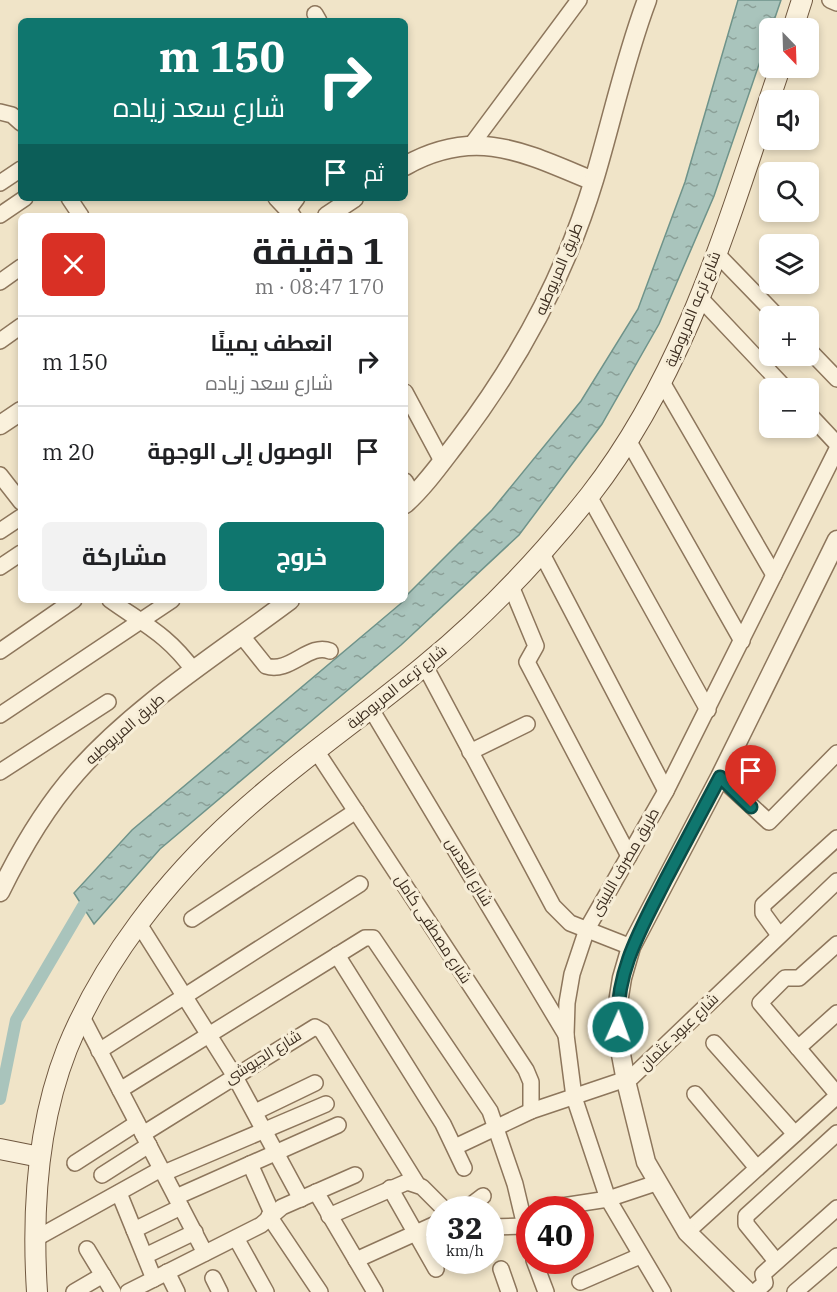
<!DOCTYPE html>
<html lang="ar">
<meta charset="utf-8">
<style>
body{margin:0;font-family:"IBM Plex Serif",Cairo,serif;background:#f2f2f2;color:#202124;direction:rtl;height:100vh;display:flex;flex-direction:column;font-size:22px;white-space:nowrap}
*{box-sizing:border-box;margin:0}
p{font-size:20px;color:#757577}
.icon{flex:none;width:33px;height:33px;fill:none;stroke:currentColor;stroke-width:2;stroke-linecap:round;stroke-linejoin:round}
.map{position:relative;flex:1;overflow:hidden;direction:ltr}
.sheet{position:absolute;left:18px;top:213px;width:390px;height:390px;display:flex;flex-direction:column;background:#fff;border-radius:9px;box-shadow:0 3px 9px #0003;direction:rtl}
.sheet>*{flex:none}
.guide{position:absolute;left:18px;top:18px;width:390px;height:183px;border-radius:9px;box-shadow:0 3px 9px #0003;direction:rtl;background:#0f766e;color:#fff;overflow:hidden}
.needle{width:39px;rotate:157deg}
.fabs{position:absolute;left:759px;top:18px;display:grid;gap:12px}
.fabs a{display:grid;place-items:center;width:60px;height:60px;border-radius:9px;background:#fff;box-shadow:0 3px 9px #0003;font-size:30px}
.speed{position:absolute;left:426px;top:1196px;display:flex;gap:12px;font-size:30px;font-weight:700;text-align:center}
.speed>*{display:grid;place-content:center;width:78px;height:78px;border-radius:50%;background:#fff;box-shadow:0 3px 9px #0003;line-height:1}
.speed small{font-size:15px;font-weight:400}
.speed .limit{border:9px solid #d22;background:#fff;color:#111}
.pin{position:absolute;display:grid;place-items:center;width:51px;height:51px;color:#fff;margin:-62px -26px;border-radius:50% 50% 50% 0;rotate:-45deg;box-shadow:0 0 6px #0007}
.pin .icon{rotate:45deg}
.me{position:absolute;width:66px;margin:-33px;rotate:2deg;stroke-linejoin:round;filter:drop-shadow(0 0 4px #0008)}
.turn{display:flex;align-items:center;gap:21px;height:126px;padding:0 24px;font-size:27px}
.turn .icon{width:78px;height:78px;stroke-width:2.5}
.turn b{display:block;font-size:42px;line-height:51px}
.then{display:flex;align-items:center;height:57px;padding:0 24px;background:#0003;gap:12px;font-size:22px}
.round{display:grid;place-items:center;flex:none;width:63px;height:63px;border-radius:9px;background:#f2f2f2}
.overview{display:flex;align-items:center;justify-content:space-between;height:102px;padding:0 24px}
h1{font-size:36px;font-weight:700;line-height:45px}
.button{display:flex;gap:12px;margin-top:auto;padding:12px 24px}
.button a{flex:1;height:69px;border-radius:9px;background:#0f766e;color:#fff;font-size:24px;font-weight:700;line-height:69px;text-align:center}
.button a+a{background:#f2f2f2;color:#202124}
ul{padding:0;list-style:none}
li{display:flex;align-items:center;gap:18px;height:90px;padding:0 24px;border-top:2px solid #e0e0e0}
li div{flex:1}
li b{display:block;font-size:22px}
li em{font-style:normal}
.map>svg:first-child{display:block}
</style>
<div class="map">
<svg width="837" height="1292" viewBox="0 0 837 1292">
<defs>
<pattern id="water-ripples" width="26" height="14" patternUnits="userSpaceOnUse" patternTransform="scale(1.5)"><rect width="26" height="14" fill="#a9c4bc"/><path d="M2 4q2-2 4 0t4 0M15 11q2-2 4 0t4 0" fill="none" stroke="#8ba098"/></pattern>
</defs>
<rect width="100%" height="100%" fill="#f0e4c8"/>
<path fill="url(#water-ripples)" stroke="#6f938a" stroke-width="1.5" d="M738,0H781L714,196L659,324L602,424L519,535L401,645L160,849L94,924L74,893L132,830L405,600V597L492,510L581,401L638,309L685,182Z"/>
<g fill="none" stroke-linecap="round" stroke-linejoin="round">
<path stroke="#a9c4bc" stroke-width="12" d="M0,1099L16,1020L83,906"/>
<defs>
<g id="minor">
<path d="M830,0L837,3"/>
<path d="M315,14L319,21"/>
<path d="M0,112L12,115L21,123"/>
<path d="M472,144L579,0"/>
<path d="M0,183L21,169"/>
<path d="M69,198L81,216"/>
<path d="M276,198L293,216"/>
<path d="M288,210L297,198"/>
<path d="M0,215L25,198"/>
<path d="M717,254L777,316"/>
<path d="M0,282L21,267"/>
<path d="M701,299L785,388"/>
<path d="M0,341L21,326"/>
<path d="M808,349L837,379"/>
<path d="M662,382L774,575"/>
<path d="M405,392L442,461"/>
<path d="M808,413L837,444"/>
<path d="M628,440L742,641"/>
<path d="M0,475L21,502"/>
<path d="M405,481L414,496"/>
<path d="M589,496L708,710"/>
<path d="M0,531L21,517"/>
<path d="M541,552L666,791"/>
<path d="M0,567L21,553"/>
<path d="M511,586L536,646L527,662L629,856"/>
<path d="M110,600C145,625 168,635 194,671"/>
<path d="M242,636L266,666C290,674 309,642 330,651"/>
<path d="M0,651L74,600"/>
<path d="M425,666L553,906L570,923L631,947"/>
<path d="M371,709L566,1035"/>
<path d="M0,715L172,600"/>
<path d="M317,752L526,1070L531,1082V1111"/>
<path d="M470,752L527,724"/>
<path d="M0,772L108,702"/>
<path d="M720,777L769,822L837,753"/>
<path d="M192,919L356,811"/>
<path d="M139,924L234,1075L301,1199"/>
<path d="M779,935L763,913V905L837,838"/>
<path d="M837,944L799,978H785L760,1003L837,1094"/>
<path d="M337,955L443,1124L464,1168"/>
<path d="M82,1017L205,1253"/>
<path d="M714,1043L795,1134"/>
<path d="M798,1048L837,1013"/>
<path d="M99,1051L360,884"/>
<path d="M120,1090L365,938H373L490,1111L515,1184L530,1247"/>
<path d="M695,1094L757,1168"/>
<path d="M255,1112L315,1083"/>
<path d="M143,1134L315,1027L322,1031L417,1184"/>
<path d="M455,1147L531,1111L632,1077L837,881"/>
<path d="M75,1163L137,1123"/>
<path d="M250,1164L272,1213"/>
<path d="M164,1173L326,1104"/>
<path d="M102,1175L149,1145"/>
<path d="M390,1188L436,1269"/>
<path d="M316,1192L375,1292"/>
<path d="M119,1193L154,1279"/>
<path d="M176,1197L338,1125"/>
<path d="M466,1209L483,1196"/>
<path d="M543,1209L608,1199L656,1183"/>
<path d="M269,1216L320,1292"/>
<path d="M329,1216L407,1182L422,1187L444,1209"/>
<path d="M490,1227L525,1226"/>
<path d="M134,1230L181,1207"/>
<path d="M687,1232L837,1096"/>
<path d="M236,1238L266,1292"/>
<path d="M35,1239L161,1169"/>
<path d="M87,1249L113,1292"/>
<path d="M145,1256L195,1232"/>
<path d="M356,1260L440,1222"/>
<path d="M534,1260L546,1292"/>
<path d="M776,1261L746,1224V1216L837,1133"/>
<path d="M501,1269L509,1292"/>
<path d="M167,1272L177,1292"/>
<path d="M213,1278L220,1292"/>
<path d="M580,1282L640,1256"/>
<path d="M74,1292L103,1275"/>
<path d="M128,1292L261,1225L282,1207L355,1175"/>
<path d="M663,1292L608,1199L574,1097L566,1035L567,1003L572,974L587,929L666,791L837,449"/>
<path d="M755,1292L765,1283L763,1274L837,1208"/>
<path d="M795,1292L837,1256"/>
</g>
<g id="tertiary">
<path d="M405,166C476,126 525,153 593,181"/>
<path d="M327,216L354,198"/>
<path d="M0,425L21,411"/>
<path d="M405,504C425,486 441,463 458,441C519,361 565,276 594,180C612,120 625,58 647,0"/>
<path d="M0,892C20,851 45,808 76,773C136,705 218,654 290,600"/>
<path d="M748,1292L687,1232L646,1162L626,1081L619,1044L617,1009L622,978L631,947L720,777L837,540"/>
</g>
<g id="secondary">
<path d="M793,28L802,0"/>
<path d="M0,1149L40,1157"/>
<path d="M37,1292C32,1212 37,1125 67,1049C103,960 167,879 237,816C296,762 363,717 424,666C485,616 541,557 590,495C688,369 729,217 780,68"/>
</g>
</defs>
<use href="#minor" stroke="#8d765c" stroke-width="18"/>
<use href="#tertiary" stroke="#8d765c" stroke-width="21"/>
<use href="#secondary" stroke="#6f573f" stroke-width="22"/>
<use href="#minor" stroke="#faf1dc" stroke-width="15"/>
<use href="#tertiary" stroke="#faf1dc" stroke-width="18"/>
<use href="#secondary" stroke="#faf1dc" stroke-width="20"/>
</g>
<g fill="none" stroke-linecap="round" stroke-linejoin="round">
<defs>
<path id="route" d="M618,1027C615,971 642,927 666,879C684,845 702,811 720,777L751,807"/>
</defs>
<use href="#route" stroke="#0a4d48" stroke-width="15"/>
<use href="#route" stroke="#0f766e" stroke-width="10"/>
</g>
<g text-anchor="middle" stroke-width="6" stroke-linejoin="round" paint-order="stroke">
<g font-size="15" fill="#3d2e20" stroke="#f7eed8">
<text transform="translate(559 269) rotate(-67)" y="5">طريق المريوطيه</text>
<text transform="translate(693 309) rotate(-68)" y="5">شارع ترعه المريوطية</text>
<text transform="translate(397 687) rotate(-39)" y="5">شارع ترعه المريوطية</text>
<text transform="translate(125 729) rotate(-41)" y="5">طريق المريوطيه</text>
<text transform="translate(625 862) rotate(-60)" y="5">طريق مصرف اللبينى</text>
<text transform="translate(469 872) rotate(59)" y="5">شارع العدس</text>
<text transform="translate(433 929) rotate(57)" y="5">شارع مصطفى كامل</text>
<text transform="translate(679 1032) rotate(-44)" y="5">شارع عبود عثمان</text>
<text transform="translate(263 1057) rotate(-32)" y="5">شارع الجيوشى</text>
</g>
</g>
</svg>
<div class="fabs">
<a><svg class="needle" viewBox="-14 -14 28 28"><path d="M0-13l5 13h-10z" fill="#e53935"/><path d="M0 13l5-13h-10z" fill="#757577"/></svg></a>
<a><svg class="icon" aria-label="sound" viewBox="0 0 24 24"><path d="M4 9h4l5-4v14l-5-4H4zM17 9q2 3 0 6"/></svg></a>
<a><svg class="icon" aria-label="search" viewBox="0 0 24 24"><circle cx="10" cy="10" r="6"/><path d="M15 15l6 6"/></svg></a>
<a><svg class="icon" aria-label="layers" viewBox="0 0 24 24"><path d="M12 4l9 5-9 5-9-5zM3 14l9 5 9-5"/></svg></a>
<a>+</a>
<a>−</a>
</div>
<div class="speed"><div>32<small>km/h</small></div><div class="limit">40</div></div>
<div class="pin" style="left:751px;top:807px;background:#d93025"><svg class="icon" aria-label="arrive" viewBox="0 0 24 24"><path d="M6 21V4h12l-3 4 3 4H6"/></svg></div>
<svg class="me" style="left:618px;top:1027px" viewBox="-20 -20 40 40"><circle r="17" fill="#0f766e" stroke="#fff" stroke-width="3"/><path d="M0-11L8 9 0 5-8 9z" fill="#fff"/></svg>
<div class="guide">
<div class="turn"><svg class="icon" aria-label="right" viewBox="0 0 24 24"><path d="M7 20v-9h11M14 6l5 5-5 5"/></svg><div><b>150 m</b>شارع سعد زياده</div></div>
<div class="then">ثم<svg class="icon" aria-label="arrive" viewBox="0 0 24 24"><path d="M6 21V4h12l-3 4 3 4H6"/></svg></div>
</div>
<section class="sheet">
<div class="overview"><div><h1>1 دقيقة</h1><p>170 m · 08:47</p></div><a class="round" style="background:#d93025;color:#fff"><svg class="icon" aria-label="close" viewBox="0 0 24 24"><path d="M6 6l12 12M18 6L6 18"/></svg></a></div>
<ul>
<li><svg class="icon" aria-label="right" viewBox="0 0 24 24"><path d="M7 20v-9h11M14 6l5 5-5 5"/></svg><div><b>انعطف يمينًا</b><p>شارع سعد زياده</p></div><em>150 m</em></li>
<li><svg class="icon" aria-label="arrive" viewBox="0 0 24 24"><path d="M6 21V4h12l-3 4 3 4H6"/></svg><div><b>الوصول إلى الوجهة</b></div><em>20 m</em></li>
</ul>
<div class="button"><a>خروج</a><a>مشاركة</a></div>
</section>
</div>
